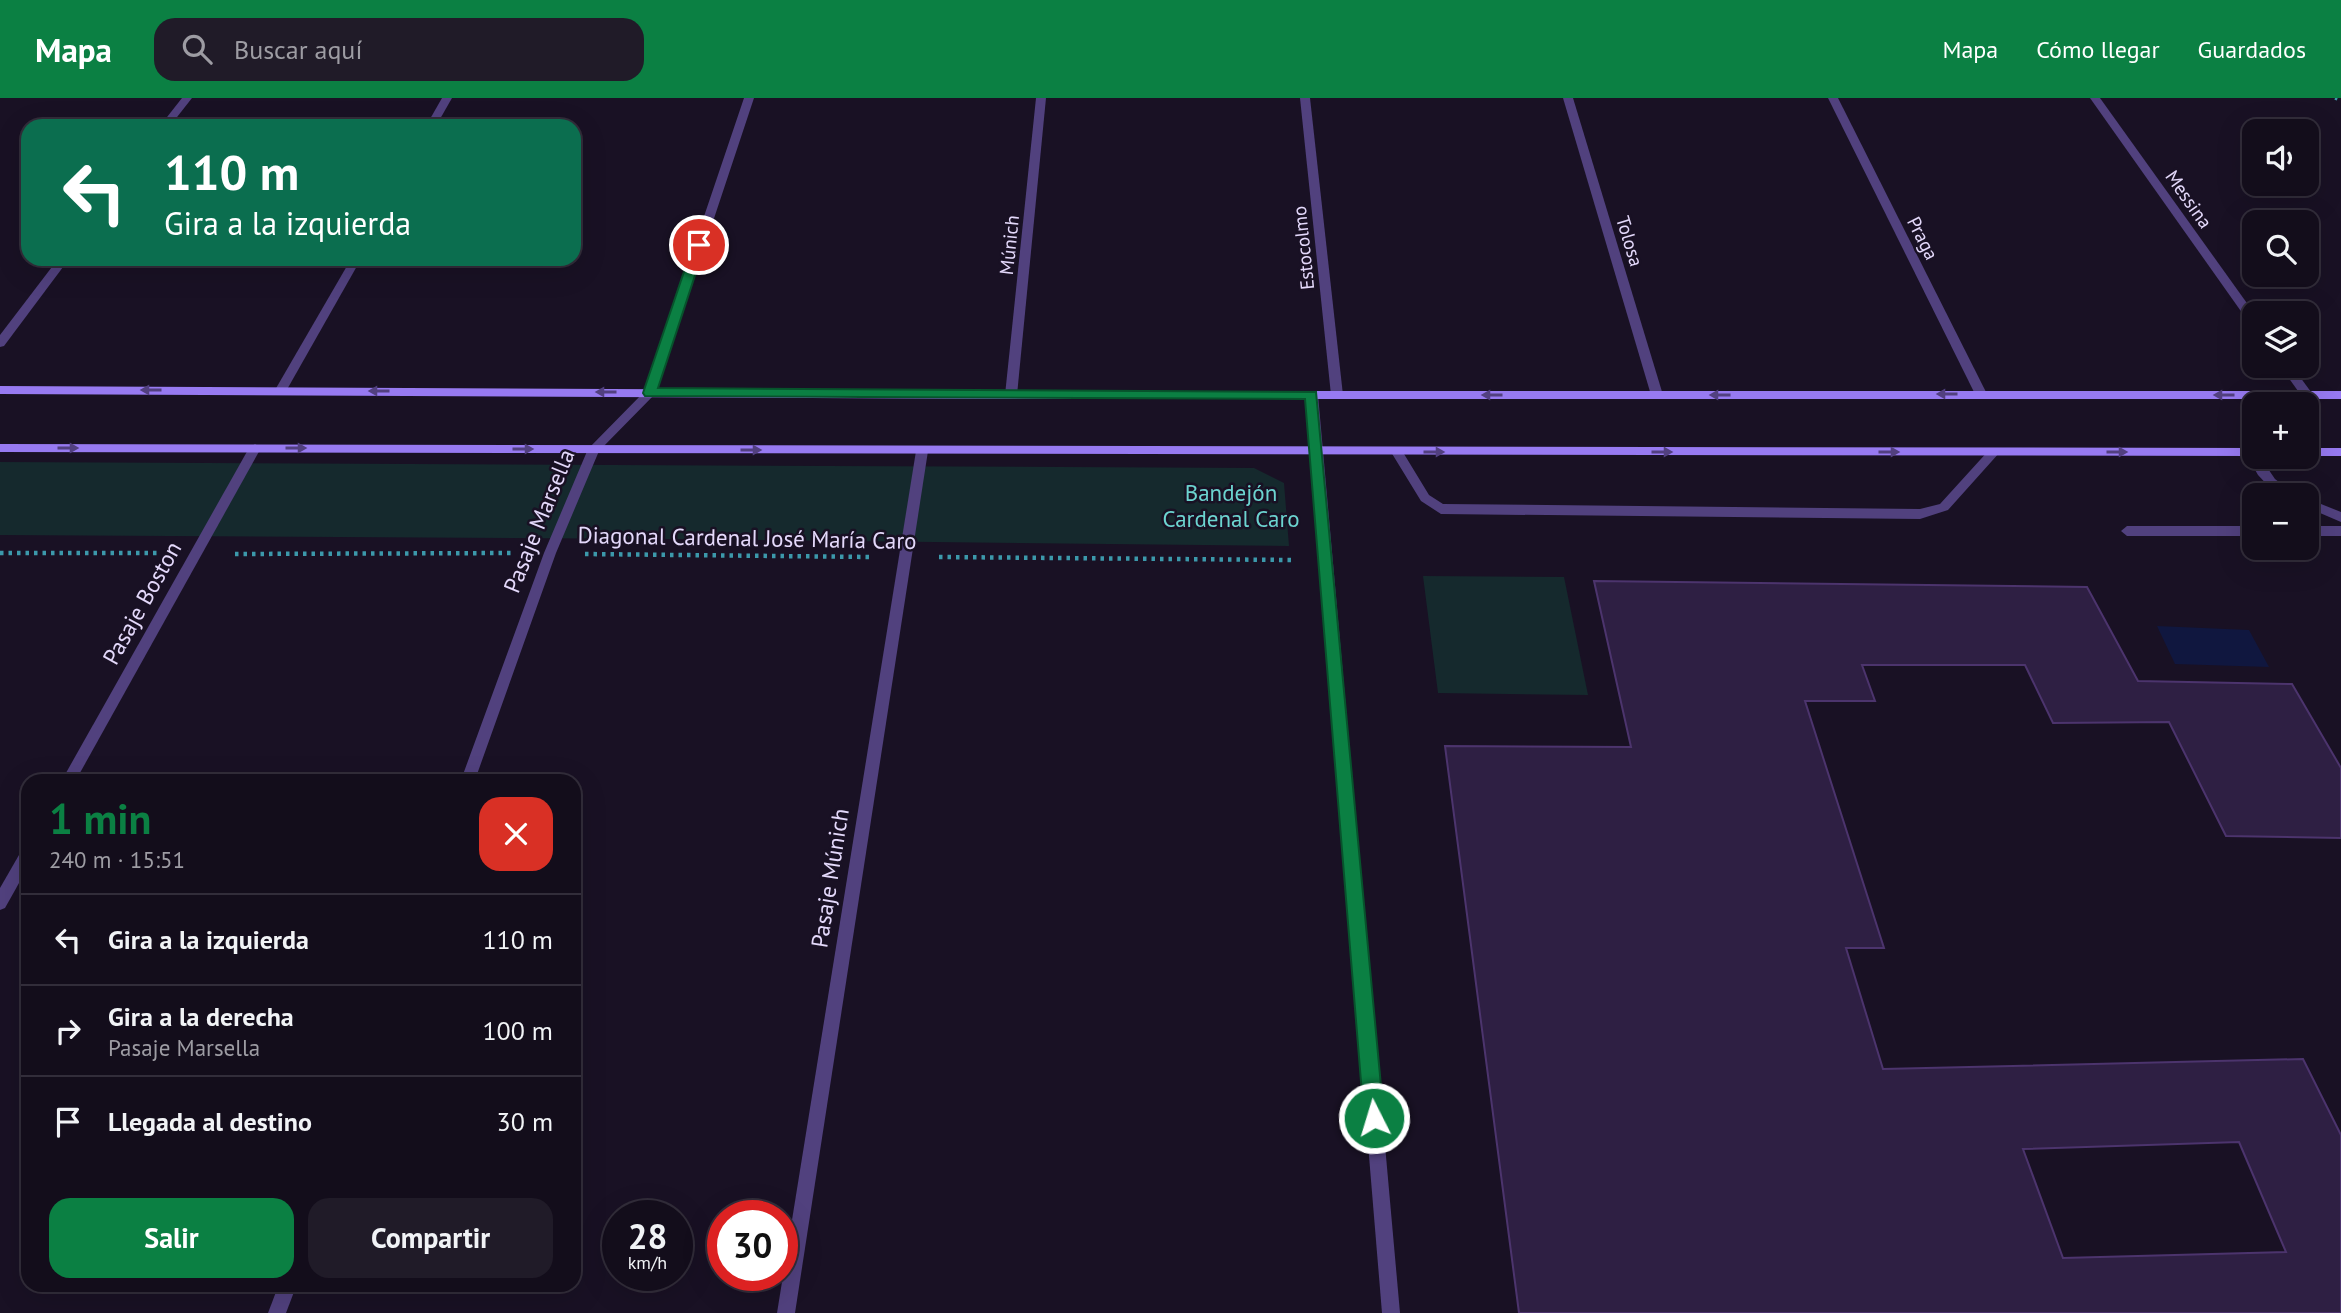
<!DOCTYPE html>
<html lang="es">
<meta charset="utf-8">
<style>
body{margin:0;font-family:"PT Sans",sans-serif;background:#201b28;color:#f1f3f6;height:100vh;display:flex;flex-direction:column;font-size:26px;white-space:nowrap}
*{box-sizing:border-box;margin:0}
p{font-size:23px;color:#9d9ca3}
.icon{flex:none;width:38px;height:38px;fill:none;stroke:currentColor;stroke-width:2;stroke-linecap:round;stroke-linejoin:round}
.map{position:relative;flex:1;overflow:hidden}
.drawer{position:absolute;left:21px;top:676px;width:560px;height:518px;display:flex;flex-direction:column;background:#130d1b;border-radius:21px;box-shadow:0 7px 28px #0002,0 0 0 2px #322d3a}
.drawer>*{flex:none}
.top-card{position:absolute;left:21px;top:21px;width:560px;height:147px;border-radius:21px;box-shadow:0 7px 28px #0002,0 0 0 2px #322d3a;background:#0b6e4f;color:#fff;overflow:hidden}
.fabs{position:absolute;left:2242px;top:21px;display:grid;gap:14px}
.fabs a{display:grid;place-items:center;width:77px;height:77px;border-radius:14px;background:#130d1b;box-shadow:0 7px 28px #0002,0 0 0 2px #322d3a;font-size:35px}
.speed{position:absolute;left:602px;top:1102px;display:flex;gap:14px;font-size:35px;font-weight:700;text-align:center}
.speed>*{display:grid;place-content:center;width:91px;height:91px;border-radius:50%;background:#130d1b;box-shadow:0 7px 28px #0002,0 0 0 2px #322d3a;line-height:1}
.speed small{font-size:18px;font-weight:400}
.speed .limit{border:10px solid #d22;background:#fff;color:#111}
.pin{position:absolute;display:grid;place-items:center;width:60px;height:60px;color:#fff;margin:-30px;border:4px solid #fff;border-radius:50%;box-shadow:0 2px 7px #0007}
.me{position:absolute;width:77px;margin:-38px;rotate:355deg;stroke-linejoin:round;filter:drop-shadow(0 0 5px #0008)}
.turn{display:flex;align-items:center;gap:24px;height:147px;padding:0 28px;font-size:32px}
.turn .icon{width:91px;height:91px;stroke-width:2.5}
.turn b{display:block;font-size:49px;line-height:60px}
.round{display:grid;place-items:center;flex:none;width:74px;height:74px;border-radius:21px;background:#201b28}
.head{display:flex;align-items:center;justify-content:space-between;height:119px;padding:0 28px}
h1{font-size:42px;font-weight:600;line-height:52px;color:#0b8043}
.button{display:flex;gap:14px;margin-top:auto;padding:14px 28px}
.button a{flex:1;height:80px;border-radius:21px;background:#0b8043;color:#fff;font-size:28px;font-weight:600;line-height:80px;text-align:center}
.button a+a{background:#201b28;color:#f1f3f6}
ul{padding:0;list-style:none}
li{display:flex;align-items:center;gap:21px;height:91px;padding:0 28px;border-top:2px solid #322d3a}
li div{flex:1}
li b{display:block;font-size:26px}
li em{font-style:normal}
header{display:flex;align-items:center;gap:42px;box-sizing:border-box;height:98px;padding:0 35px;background:#0b8043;color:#fff}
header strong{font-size:33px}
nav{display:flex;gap:38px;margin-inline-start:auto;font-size:24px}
.search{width:490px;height:63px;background:#201b28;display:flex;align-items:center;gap:18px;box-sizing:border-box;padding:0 24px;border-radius:21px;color:#9d9ca3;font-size:26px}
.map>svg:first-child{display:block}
</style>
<header>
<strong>Mapa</strong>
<div class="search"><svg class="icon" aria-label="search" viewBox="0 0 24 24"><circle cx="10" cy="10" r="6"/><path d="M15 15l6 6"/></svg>Buscar aquí</div>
<nav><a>Mapa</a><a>Cómo llegar</a><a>Guardados</a></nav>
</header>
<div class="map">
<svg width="2341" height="1215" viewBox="0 0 2341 1215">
<rect width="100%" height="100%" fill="#191124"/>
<g fill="#15292d">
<path d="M0,364L1254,370L1284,385L1289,448L672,441L0,437Z"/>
<path d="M1423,478L1564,479L1588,597L1438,595Z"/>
</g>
<path fill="#10173f" d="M2157,528L2249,532L2269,569L2175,566Z"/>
<path fill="#2e1f43" stroke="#4c346d" stroke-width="2" fill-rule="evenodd" d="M1594,483L2087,489L2138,583L2292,586L2341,670V740L2226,738L2169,624L2053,625L2025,567H1862L1875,603H1805L1884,850H1846L1883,971L2303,961L2341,1037V1215H1519L1445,648L1631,649ZM2239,1044L2286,1154L2063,1160L2023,1051Z"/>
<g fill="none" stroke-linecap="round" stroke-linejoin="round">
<path stroke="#3c99ab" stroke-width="3.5" stroke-dasharray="2.5 4.5" stroke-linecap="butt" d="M2335,0L2341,2"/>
<g stroke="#3c99ab" stroke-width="4.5" stroke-dasharray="3.5 5" stroke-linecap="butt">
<path d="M0,455H157"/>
<path d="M235,456L514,455"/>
<path d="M585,456L871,459"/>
<path d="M939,459L1291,462"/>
</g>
<g fill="#51417e" fill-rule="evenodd">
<path d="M1397,350L1401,351L1429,397L1443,406L1920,411L1940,406L1990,351H1998L2000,354L1948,412L1920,421L1441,416L1421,403L1391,354Z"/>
<path d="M2251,350L2254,351V359H2260L2275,381L2296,397H2280L2272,392L2258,377L2245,354Z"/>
<path d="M2306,400L2341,414V424L2306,409Z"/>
<path d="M2127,428H2254V438H2127L2121,433Z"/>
<rect x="2306" y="428" width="35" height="10"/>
</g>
<g fill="#51417e" fill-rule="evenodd">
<path d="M182,0H192L170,28H160Z"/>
<path d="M442,0H452L436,28H426Z"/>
<path d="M744,0H754L656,295L599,353L556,455L475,682H461L544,455L588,351L645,293Z"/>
<path d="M1036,0H1046L1017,297L1011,301L1005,297Z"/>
<path d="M1300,0H1310L1343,297L1337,301L1331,297Z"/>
<path d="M1563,0H1573L1663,297L1661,300L1657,301L1651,297Z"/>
<path d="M1828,0H1838L1987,296L1985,299H1977L1975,296Z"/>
<path d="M2090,0H2100L2254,215V227L2250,226Z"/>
<path d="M58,161H69L4,248L0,249V237Z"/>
<path d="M351,161H361L285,295H277L275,292Z"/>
<path d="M2280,268H2292L2311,294V300H2303Z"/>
<path d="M1312,293L1318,297L1400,1215H1382L1306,297Z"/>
<path d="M255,346L261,350L76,682H62L249,350Z"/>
<path d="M922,349L928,353L795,1215H777L916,353Z"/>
<path d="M28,748V769L5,810L0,812V790L23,750Z"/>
<path d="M279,1186H297L286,1215H268Z"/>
</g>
<g fill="#977af1" fill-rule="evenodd">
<path d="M0,288L1011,293H2341V301H1011L0,296Z"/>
<path d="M0,346L2254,350V358L0,354Z"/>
<rect x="2306" y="350" width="35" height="8"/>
</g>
</g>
<defs><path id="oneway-solid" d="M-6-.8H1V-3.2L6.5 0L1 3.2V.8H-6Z" transform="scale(1.75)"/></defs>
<g fill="#524080">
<use href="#oneway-solid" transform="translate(151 292) rotate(-180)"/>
<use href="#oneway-solid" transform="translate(379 293) rotate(-180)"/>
<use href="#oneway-solid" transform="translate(606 294) rotate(-180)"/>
<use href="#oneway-solid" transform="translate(1947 296) rotate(180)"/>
<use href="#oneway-solid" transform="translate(1492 297) rotate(-180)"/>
<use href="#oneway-solid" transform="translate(1720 297) rotate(180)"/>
<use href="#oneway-solid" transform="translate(2224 297) rotate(-180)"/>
<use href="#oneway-solid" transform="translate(68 350)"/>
<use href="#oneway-solid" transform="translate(296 350)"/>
<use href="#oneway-solid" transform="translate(523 351)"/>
<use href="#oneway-solid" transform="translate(751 352)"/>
<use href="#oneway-solid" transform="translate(1434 354)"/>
<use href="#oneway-solid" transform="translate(1662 354)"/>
<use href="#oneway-solid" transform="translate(1889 354)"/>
<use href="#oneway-solid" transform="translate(2117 354)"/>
</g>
<path fill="#0b8043" stroke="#07532c" stroke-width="2" d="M699,144L705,147L658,290L1316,294L1384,1020L1381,1027L1374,1029L1367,1027L1364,1020L1305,301L645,298L643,295L693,147Z"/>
<g text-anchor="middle" stroke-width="5" stroke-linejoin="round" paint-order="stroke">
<g font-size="19" fill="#e4d9fb" stroke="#191124">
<text transform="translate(2189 101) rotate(55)" y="7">Messina</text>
<text transform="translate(1923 140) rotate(63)" y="7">Praga</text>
<text transform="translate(1630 143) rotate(73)" y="7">Tolosa</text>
<text transform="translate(1009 147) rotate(-84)" y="7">Múnich</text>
<text transform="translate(1303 150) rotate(-96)" y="7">Estocolmo</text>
</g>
<g font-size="23" fill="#6cd4d0" stroke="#191124">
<text x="1231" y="403">Bandejón<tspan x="1231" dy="26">Cardenal Caro</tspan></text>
</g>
<g font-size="23" fill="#e4d9fb" stroke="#191124">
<text transform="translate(539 423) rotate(-68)" y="8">Pasaje Marsella</text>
<text transform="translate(747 440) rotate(1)" y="8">Diagonal Cardenal José María Caro</text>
<text transform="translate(142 505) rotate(-61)" y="8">Pasaje Boston</text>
<text transform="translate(830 780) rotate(-81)" y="8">Pasaje Múnich</text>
</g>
</g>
</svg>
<div class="fabs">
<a><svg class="icon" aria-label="sound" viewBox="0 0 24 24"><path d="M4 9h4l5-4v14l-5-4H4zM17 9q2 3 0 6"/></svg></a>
<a><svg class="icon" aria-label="search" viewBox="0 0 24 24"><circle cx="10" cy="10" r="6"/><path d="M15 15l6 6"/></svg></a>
<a><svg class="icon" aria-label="layers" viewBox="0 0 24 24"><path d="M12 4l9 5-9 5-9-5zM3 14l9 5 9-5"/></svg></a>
<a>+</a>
<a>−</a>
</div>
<div class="speed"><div>28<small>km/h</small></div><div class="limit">30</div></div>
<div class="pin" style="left:699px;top:147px;background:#d93025"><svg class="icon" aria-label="arrive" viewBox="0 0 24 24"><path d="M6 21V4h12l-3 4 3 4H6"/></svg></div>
<svg class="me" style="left:1374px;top:1020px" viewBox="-20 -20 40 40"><circle r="17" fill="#0b8043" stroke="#fff" stroke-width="3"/><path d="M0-11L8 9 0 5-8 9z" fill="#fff"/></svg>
<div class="top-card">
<div class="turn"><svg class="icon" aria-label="left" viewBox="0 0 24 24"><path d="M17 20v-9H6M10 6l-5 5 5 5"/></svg><div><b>110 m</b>Gira a la izquierda</div></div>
</div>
<section class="drawer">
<div class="head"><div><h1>1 min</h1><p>240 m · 15:51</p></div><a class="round" style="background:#d93025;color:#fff"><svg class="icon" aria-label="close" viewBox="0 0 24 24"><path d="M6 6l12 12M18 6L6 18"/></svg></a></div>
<ul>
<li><svg class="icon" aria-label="left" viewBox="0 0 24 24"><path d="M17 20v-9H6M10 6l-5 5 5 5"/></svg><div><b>Gira a la izquierda</b></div><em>110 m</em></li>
<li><svg class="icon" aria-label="right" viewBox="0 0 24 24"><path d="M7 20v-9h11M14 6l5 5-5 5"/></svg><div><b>Gira a la derecha</b><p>Pasaje Marsella</p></div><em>100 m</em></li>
<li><svg class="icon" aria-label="arrive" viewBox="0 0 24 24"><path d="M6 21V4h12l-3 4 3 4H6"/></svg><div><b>Llegada al destino</b></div><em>30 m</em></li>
</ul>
<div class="button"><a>Salir</a><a>Compartir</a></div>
</section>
</div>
